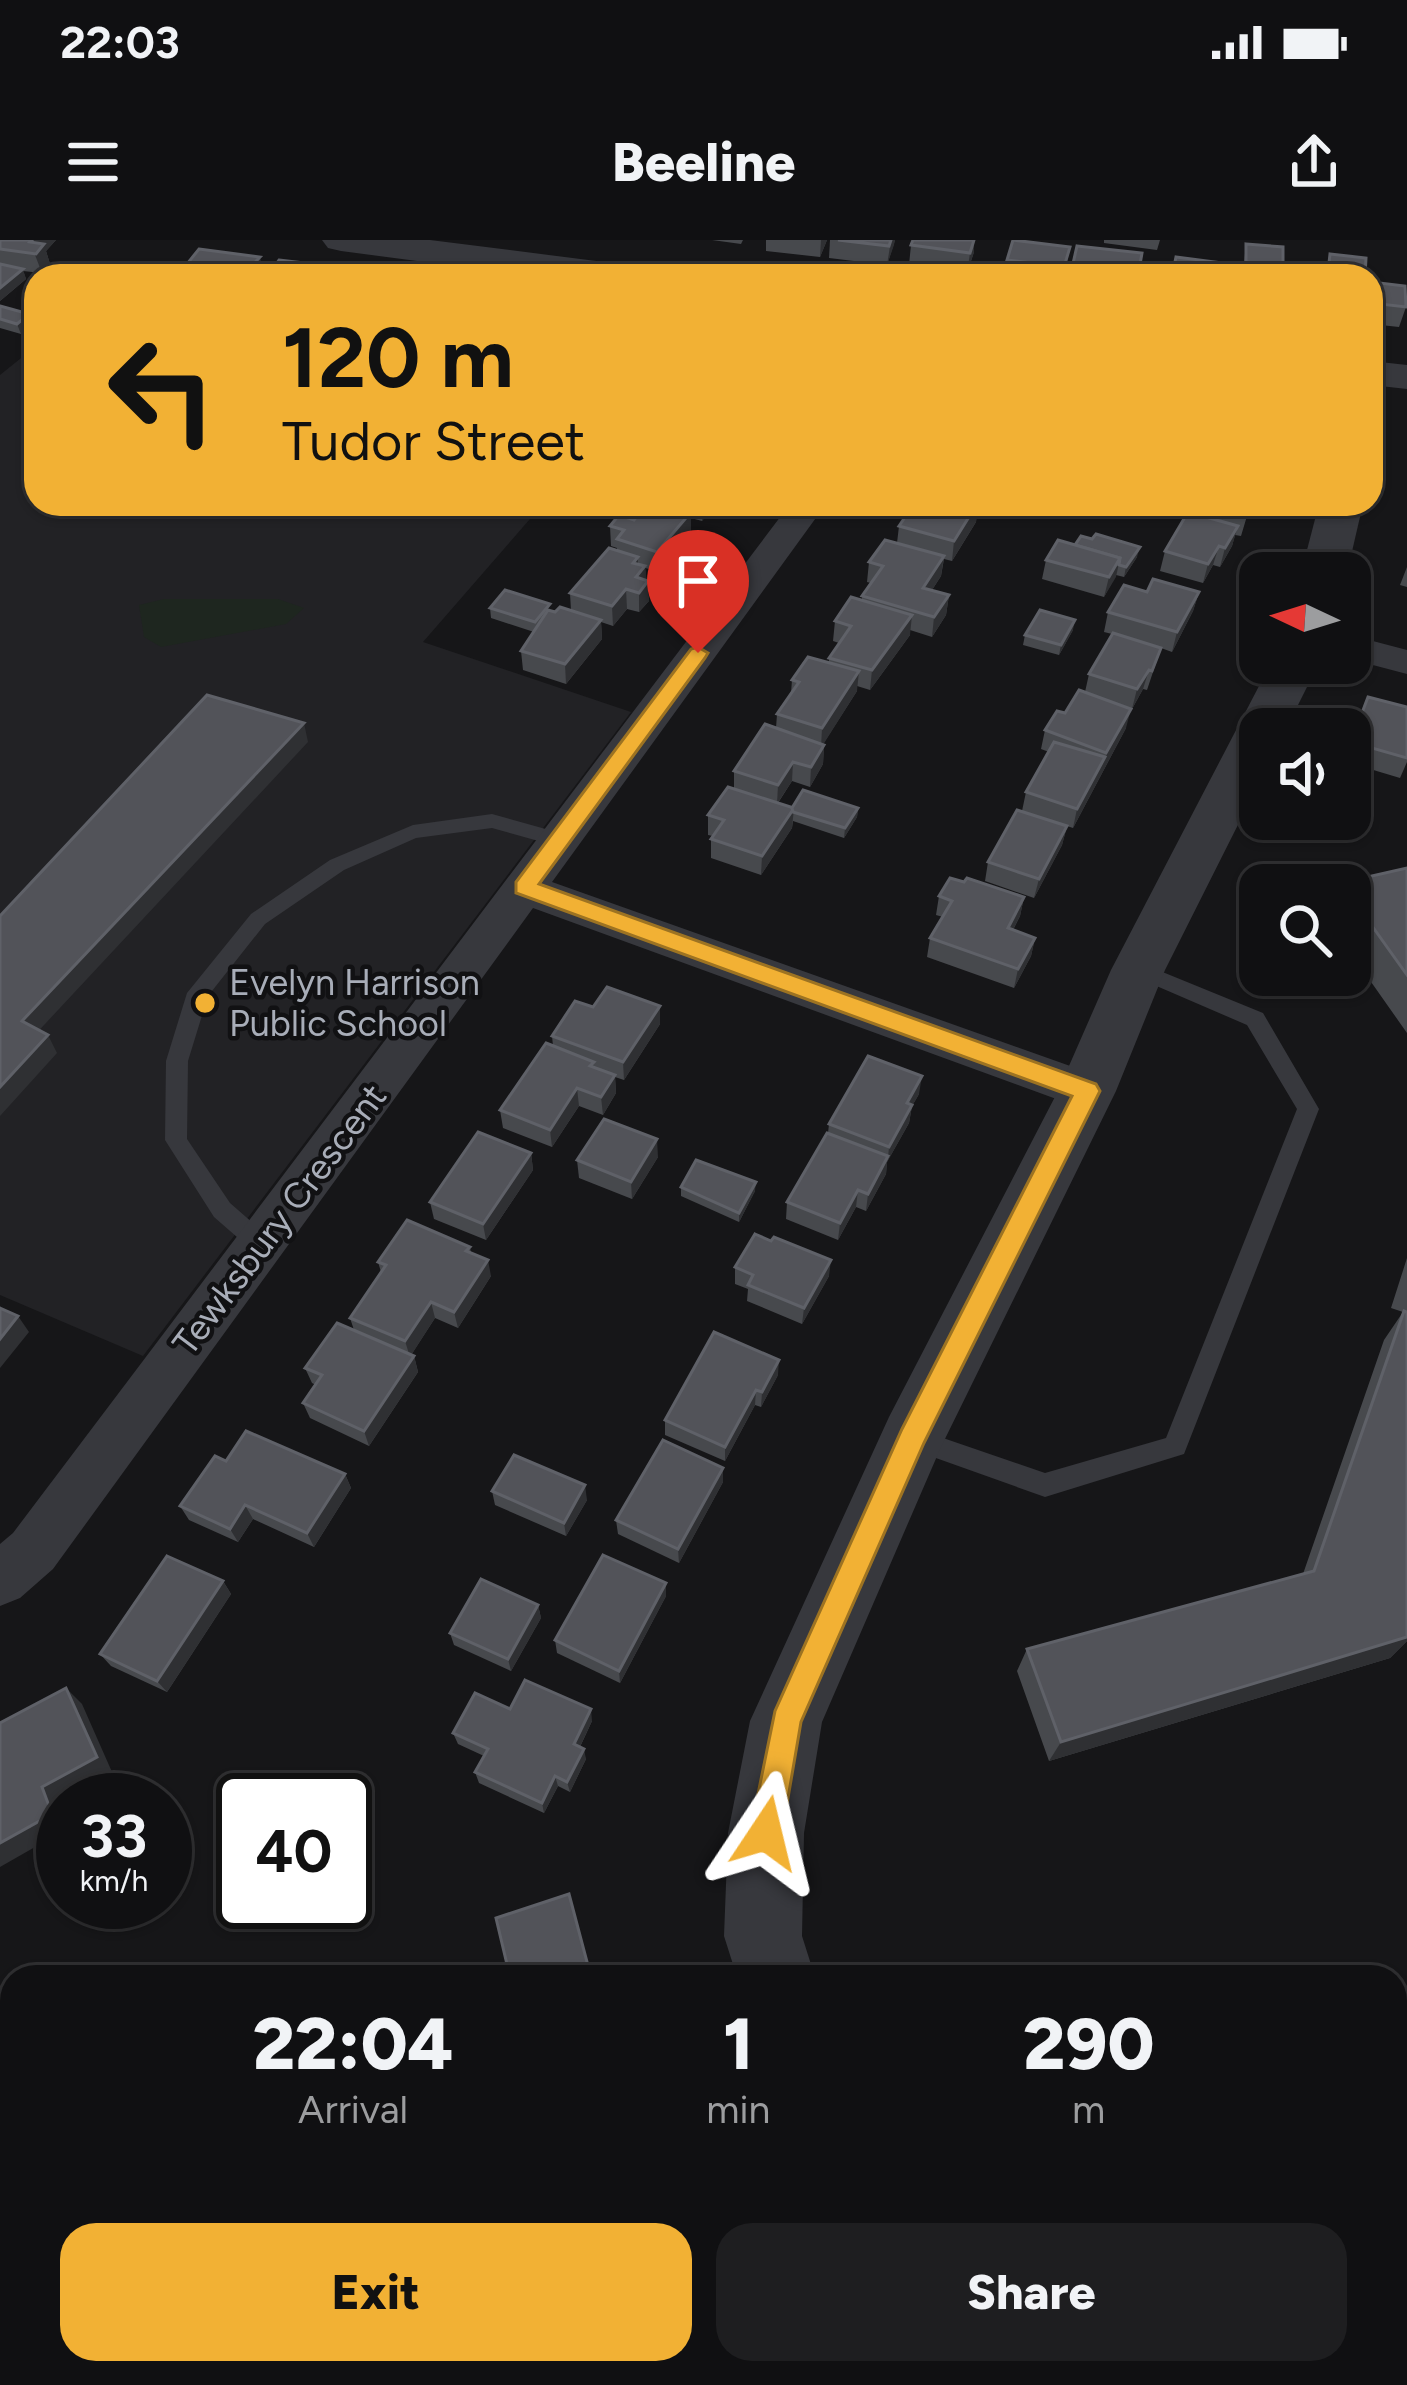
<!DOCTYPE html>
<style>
body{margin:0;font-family:Figtree,sans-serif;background:#1e1e20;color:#f1f3f6;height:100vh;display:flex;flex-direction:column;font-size:45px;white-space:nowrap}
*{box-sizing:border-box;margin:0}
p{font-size:39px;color:#9c9d9f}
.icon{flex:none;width:66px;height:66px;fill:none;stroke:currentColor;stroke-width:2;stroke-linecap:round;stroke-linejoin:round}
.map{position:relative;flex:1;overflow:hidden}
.details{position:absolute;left:0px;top:1725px;width:1407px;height:420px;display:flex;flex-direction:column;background:#101012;border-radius:36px 36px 0 0;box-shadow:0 3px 9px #0004,0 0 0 3px #303032}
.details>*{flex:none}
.hud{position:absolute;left:24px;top:24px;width:1359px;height:252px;border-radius:36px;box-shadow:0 3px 9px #0004,0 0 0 3px #303032;background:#f2b134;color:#111;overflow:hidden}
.needle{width:78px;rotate:274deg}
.controls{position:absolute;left:1239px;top:312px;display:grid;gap:24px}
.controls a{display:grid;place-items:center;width:132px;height:132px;border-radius:24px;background:#101012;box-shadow:0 3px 9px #0004,0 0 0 3px #303032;font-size:60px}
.speed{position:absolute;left:36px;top:1533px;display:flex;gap:24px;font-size:60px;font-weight:700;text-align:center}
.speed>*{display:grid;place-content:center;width:156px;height:156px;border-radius:50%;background:#101012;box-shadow:0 3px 9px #0004,0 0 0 3px #303032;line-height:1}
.speed small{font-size:30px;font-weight:400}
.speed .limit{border:6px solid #111;border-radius:18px;background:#fff;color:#111}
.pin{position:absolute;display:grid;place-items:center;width:102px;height:102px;color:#fff;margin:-123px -51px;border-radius:50% 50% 50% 0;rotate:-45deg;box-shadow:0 0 12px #0007}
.pin .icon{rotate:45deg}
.me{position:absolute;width:132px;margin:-66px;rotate:10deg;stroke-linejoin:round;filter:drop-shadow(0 0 9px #0008)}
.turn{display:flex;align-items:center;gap:42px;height:252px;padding:0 60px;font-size:54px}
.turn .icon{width:156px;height:156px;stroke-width:2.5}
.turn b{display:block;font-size:84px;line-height:102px}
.eta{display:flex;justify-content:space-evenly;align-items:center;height:204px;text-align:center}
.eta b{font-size:72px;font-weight:800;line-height:84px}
.cta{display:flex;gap:24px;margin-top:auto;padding:24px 60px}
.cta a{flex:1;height:138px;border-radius:36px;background:#f2b134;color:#111;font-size:48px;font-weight:800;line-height:138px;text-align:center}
.cta a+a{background:#1e1e20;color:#f1f3f6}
.status{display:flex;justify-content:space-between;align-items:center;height:84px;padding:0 60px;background:#101012;direction:ltr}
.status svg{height:33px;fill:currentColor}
header{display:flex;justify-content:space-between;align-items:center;height:156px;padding:0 60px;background:#101012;font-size:54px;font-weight:800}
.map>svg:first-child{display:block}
</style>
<div class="status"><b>22:03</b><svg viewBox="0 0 49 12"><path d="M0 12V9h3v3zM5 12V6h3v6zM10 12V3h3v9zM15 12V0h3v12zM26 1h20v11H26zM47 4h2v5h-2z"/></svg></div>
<header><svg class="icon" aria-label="menu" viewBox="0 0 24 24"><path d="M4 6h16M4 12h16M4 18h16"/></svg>Beeline<svg class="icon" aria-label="share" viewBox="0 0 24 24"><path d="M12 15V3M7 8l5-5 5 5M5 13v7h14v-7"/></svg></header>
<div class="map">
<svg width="1407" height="2145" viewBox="0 0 1407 2145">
<rect width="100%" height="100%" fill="#161618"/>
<path fill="#222225" d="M36,106V264H543L423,402L631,472L143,1116L0,1055V135Z"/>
<path fill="#1e261f" d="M164,359H278L304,368L286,384L161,407L144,397L139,365Z"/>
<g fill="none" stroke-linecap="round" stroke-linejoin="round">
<g fill="#37383d" fill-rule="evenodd">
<path d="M492,574L567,595L570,600L560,607L492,588L416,598L344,630L265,684L208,756L188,821L187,899L230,963L269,997L273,1004L269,1011H253L214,977L165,900L166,821L187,753L251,674L330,620L413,585Z"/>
<path d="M1138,722L1263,773L1319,869L1184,1214L1045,1257L905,1207L901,1199L905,1191L914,1188L1045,1233L1166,1198L1297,869L1247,785L1131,735L1128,730Z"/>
</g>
<g fill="#37383d" fill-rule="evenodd">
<path d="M790,264H826L552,642L1104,838L1110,851L1104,864L1087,869L1070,864L533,668L53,1329L20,1358L0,1366V1304L13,1293Z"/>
<path d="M1350,395L1407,410V434L1350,419Z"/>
</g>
<g fill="#37383d" fill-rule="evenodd">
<path d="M322,0H430L620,24L634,28L639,36H531L341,11L328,8Z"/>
<path d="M1371,121L1407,125V149L1371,145Z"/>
<path d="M1319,264H1363L1347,333H1301Z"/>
<path d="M1271,423H1319L1286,489H1260V541L1165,730L1116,851L941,1207L822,1482L804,1593L802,1696L815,1737H737L724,1696L728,1593L750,1481L889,1177L1058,851L1111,730Z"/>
<path d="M852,2133H940L944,2145H856Z"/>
</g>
</g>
<g fill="#47494d">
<path d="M0,0H56L46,11L50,24L42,33L23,31L26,39L0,61Z"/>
<path d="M712,0H743L741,4Z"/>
<path d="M766,0H827L820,17L766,11Z"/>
<path d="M830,0H895L887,25L829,18Z"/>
<path d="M1104,0H1160L1157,10L1104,3Z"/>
<path d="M1246,4L1283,26L1281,31L1320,36H1263V34L1243,32Z"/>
<path d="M911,5L974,12L967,33L909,25Z"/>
<path d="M1077,6L1138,36H1071Z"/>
<path d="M1070,7L1064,36H1005L1007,20Z"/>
<path d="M1330,14L1365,36H1326Z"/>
<path d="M183,29L264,36H184Z"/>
<path d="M1371,42L1406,67L1399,87L1371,84Z"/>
<path d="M0,66L32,84L21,94L0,88Z"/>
<path d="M647,264H715L702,281L691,278V292L658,331L645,328L649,361L639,372L627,369L613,386L601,382L602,399L566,444L523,430L521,411L534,392L491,378L490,368L555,372L571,371L570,353L617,311V308L611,306L610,286L634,280Z"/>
<path d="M978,264L976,282L952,321L944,319L941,336L932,350L949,355L946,375L932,397L910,390V395L870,450L857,446V451L823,504L824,505L823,524L810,547L792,541L778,563L792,568H858L857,577L844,598L793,581L792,588L761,635L711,618V599L713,596L708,595V575L734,549V531L776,488L777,474L791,453L792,440L829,423V418L839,403L833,401L835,381L862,361V356L871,343L867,342L869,322L897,303L899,286Z"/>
<path d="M1024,264H1074L1072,274L1024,270Z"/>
<path d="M1193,264H1247V276L1241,296L1235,295L1232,306L1220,327L1213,325L1203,343L1160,331L1165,311L1191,273Z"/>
<path d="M1075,305L1137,317L1124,337L1116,335L1104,357L1042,339L1046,320Z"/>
<path d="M1407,327V347L1400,345Z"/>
<path d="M1147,352H1199L1193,371L1172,412L1161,408L1147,450L1143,449L1132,469L1117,464L1126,488L1073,588L1022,571L1026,552L1049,512L1041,509L1045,490L1065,473L1085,452L1089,434L1112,394L1104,392L1108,372Z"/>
<path d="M1073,390L1059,415L1023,405L1025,395Z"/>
<path d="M1368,457L1407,467V522L1400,538L1350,523V503Z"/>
<path d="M1067,586L1062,605L1034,658L985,641L988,622Z"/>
<path d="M1407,628V793L1350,712V645H1341Z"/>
<path d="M939,656L1024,657L1020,676L1013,690L1035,698L1031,716L1014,748L927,717L930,698L943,677L936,675Z"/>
<path d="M660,766V784L624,840L615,837L616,853L603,875L579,866L552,907L503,888L500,870L553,806L552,796L593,767Z"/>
<path d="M919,854L912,866L909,883L887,922L886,934L866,971L856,967L838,1000L786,979L787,962L828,893L829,884Z"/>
<path d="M531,913L533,930L486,1000L434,979L430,962Z"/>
<path d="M658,917L632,959L579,938L577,920Z"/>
<path d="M681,947L755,951L739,982L681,956Z"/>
<path d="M470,1007L471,1013L491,1036L458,1088L435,1078L411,1115L414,1116L418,1132L369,1206L310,1178L303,1163L316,1145L312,1143L305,1128L354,1090L350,1078L381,1032L378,1022Z"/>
<path d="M1407,1018V1401L1390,1418L1049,1521L1017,1431L1027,1409L1303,1334L1384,1100L1403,1072L1391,1068Z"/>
<path d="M735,1027L829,1036L802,1084L747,1061L748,1049L735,1044Z"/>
<path d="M778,1135L761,1167L755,1165L725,1221L665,1195V1180Z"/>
<path d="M226,1221L345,1234L351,1248L314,1307L253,1279L238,1302L189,1280L180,1266Z"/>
<path d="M723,1228V1242L679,1323L618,1294L616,1280Z"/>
<path d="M492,1251L587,1260L566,1296L495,1265Z"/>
<path d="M223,1341L231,1354L167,1452L111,1426L100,1414Z"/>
<path d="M666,1356L620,1443L557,1413L555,1400Z"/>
<path d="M538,1365L541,1378L511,1431L454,1405L450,1393Z"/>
<path d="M510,1469L592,1481L580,1507L586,1519L570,1552L558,1546L544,1573L479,1543L475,1532L484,1516L458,1504L453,1493Z"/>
</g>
<g fill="#2f3033">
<path d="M32,0H56L46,11L50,24L42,33L30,2Z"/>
<path d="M821,0H827L820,17Z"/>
<path d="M891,0H895L894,5L887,25Z"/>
<path d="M974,0V12L967,33L970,13Z"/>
<path d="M260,17L264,36H242Z"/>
<path d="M23,29L26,39L0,61V48Z"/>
<path d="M29,74L32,84L21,94L17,84Z"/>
<path d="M702,264H715L702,281Z"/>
<path d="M978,264L976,282L952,321L954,301Z"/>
<path d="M691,272V292L658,331L657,312Z"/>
<path d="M1238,286L1232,306L1220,327L1225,308Z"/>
<path d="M1219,306L1213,325L1203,343L1208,324Z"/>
<path d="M1140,307L1137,317L1124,337L1126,327Z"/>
<path d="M944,316L941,336L921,367L923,348Z"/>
<path d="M638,317V334L645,326L649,361L639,372V353L633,323Z"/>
<path d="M1120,318L1116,337L1104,357L1109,337Z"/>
<path d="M626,349L627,369L613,386L612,366Z"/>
<path d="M1199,352L1193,371L1172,412L1177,392Z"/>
<path d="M949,355L946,375L932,397L934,377Z"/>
<path d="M912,375L910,395L870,450L872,430Z"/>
<path d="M601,380L602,399L566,444L565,424Z"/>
<path d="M1075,380L1073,390L1059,415L1061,405Z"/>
<path d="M1149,430L1143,449L1132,469L1137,449Z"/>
<path d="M859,431L857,451L821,508L822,488Z"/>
<path d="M1131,469L1126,488L1073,588L1077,569Z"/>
<path d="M304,483L308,502L31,799L22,781Z"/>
<path d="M824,505L823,524L810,547L811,527Z"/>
<path d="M793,522L792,541L777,564L778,545Z"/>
<path d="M794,568L792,588L761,635L762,616Z"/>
<path d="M858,568L857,577L844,598L845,588Z"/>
<path d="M1067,586L1062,605L1034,658L1039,639Z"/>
<path d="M1024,657L1020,676L1004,707L1008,688Z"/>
<path d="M1035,698L1031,716L1014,748L1018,729Z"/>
<path d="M660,766V784L624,840L623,822Z"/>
<path d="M48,795L57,813L0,876V847Z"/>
<path d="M615,835L616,853L603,875L601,857Z"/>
<path d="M922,836L919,854L912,866L909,883L887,922L886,934L866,971L868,954L888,918L889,907L907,863Z"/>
<path d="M577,848L579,866L552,907L550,890Z"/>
<path d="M657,899L658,917L632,959L631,942Z"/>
<path d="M531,913L533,930L486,1000L483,984Z"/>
<path d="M756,942L755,951L739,982V973Z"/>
<path d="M858,950L856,967L838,1000L840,983Z"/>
<path d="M488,1020L491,1036L458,1088L454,1072Z"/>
<path d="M831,1020L829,1036L802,1084L804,1068Z"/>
<path d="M431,1062L435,1078L410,1117L405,1101Z"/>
<path d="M18,1076L29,1092L0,1128V1099Z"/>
<path d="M414,1116L418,1132L369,1206L364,1191Z"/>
<path d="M779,1120L778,1135L761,1167L762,1152Z"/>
<path d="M756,1150L755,1165L725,1221V1207Z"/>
<path d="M723,1228V1242L679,1323L678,1309Z"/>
<path d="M345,1234L351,1248L314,1307L307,1293Z"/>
<path d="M585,1245L587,1260L566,1296L564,1283Z"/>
<path d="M245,1265L253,1279L238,1302L230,1289Z"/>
<path d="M223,1341L231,1354L167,1452L157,1441Z"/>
<path d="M666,1343V1356L620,1443L619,1431Z"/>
<path d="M538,1365L541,1378L511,1431L508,1419Z"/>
<path d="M1407,1397V1401L1390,1418L1049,1521L1061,1502Z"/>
<path d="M66,1448L82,1464L112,1532L59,1562L63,1573V1591L0,1627V1603L42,1547Z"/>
<path d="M591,1469L592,1481L576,1515L574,1504Z"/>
<path d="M584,1509L586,1519L570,1552L567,1542Z"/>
<path d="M555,1536L558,1546L544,1573L542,1563Z"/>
<path d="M297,2133H309L311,2145H299Z"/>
</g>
<g fill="#525359" stroke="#5f6168" stroke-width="3">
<path d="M0,0H32L30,2L44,4L36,14L0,9Z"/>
<path d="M838,0H891L889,6Z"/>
<path d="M913,0H974L970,13L911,5Z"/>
<path d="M1013,0L1070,7L1064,27L1007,20Z"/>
<path d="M1246,4L1283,7V26L1246,22Z"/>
<path d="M1077,6L1142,13L1138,36L1072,28Z"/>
<path d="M199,9L260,17L242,36H203L206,32L183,29Z"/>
<path d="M1330,14L1366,18L1365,36L1328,32Z"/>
<path d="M1176,17L1238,25L1236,36H1172Z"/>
<path d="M279,20L338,27L332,36H268Z"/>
<path d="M0,24L23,29L0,48Z"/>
<path d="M1264,29L1320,35V36H1264Z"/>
<path d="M361,31L398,36H358Z"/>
<path d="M1371,42L1405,46L1406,67L1371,63Z"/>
<path d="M0,66L29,74L17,84L0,79Z"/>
<path d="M647,264H664L691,272L657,312L617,299L624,290L610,286L619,275L634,280Z"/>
<path d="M914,264H977L954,301L899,286Z"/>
<path d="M1195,264H1247V276L1194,268Z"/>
<path d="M1188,272L1238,286L1225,308L1219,306L1208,324L1165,311Z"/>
<path d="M1096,294L1140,307L1126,327L1119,325L1120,318L1075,305L1081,296L1092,299Z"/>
<path d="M885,300L944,316L923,348L949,355L934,377L862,356L883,326L869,322Z"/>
<path d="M1058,300L1120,318L1109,337L1046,320Z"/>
<path d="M609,308L638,317L633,323L645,326L636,337L648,341L639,353L626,349L612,366L570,353Z"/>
<path d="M1153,339L1199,352L1177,392L1108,372L1124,345L1147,352Z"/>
<path d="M505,350L550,364L535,382L490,368Z"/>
<path d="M851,357L912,375L872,430L829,418L851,386L835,381Z"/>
<path d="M560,367L601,380L565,424L521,411L548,370L555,372Z"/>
<path d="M1040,370L1075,380L1061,405L1025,395Z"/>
<path d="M1113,393L1161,408L1152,431L1149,430L1137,449L1089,434Z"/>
<path d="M808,417L859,431L822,488L777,474L799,442L792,440Z"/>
<path d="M1079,450L1131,469L1106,513L1045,490L1057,471L1065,473Z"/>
<path d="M207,455L304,483L22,781L48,795L0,847V676Z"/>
<path d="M1368,457L1407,467V518L1351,502Z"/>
<path d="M765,484L824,505L811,527L793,522L778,545L734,531Z"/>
<path d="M1054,502L1105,517L1077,569L1026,552Z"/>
<path d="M728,547L794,568L762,616L711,599L724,580L708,575Z"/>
<path d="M803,550L858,568L845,588L793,572L792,568Z"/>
<path d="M1017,570L1067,586L1039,639L988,622Z"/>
<path d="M1407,628V735L1350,655V645L1341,643Z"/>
<path d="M950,638L964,642L967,638L1024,657L1008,688L1035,698L1018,729L930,698L952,661L939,656Z"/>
<path d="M607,747L660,766L623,822L552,796L575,761L593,767Z"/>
<path d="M546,803L594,822L590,826L615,835L601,857L577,848L550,890L500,870Z"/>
<path d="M868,816L922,836L907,863L912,865L889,907L829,884Z"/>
<path d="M604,879L657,899L631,942L577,920Z"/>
<path d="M478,892L531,913L483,984L430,962Z"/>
<path d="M827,893L888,916L868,954L858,950L840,983L787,962Z"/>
<path d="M696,920L756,942L739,973L681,947Z"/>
<path d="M407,980L470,1007L466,1011L488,1020L454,1072L431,1062L405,1101L350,1078L386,1025L378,1022Z"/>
<path d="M755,994L771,1001L774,997L831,1020L804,1068L748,1045L753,1035L735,1027Z"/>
<path d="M0,1068L18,1076L0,1099Z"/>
<path d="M1404,1071L1407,1072V1397L1061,1502L1027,1409L1314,1331Z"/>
<path d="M337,1083L414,1116L364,1191L303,1163L322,1135L305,1128Z"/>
<path d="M714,1092L779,1120L762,1152L756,1150L725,1207L665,1180Z"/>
<path d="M246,1191L345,1234L307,1293L245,1265L230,1289L180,1266L215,1216L226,1221Z"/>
<path d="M663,1200L723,1228L678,1309L616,1280Z"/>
<path d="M514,1215L585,1245L564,1283L492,1251Z"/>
<path d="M603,1315L666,1343L619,1431L555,1400Z"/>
<path d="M167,1316L223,1341L157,1441L100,1414Z"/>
<path d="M481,1339L538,1365L508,1419L450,1393Z"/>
<path d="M525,1440L591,1469L574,1504L584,1509L567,1542L555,1536L542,1563L475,1532L488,1509L453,1493L475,1453L510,1469Z"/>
<path d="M66,1448L97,1517L42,1547L52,1574L0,1603V1483Z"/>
<path d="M569,1654L591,1737H510L496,1678Z"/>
<path d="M1395,1950L1402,1965L1395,1968Z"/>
<path d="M12,1966V2084L0,2073V1982Z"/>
<path d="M207,2133H297L299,2145H170Z"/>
<path d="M591,2133H687L690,2142L682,2145H594Z"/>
</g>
<path fill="#f2b134" stroke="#9d7322" stroke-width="3" d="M698,407L708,413L705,418L539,644L1096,844L1100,851L924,1203L801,1482L782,1593L778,1605L766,1610L755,1605L750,1593L775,1471L902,1189L1072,856L516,653V642L691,409Z"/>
<circle fill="#f2b134" stroke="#111113" stroke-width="4.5" cx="205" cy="763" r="12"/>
<g text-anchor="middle" stroke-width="9" stroke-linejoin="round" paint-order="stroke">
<g font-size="36" fill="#a8adb8" stroke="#111113" text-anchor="start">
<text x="229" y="755">Evelyn Harrison<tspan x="229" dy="41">Public School</tspan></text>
</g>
<g font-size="36" fill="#a8adb8" stroke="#111113">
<text transform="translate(279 979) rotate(-53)" y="13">Tewksbury Crescent</text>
</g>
</g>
</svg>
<div class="controls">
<a><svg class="needle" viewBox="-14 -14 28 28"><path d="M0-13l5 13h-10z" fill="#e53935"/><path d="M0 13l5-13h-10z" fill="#9c9d9f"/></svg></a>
<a><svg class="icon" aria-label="sound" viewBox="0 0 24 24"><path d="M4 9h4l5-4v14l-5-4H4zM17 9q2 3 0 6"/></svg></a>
<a><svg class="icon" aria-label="search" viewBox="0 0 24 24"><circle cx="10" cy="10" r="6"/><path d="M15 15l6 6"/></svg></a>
</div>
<div class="speed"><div>33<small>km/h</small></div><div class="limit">40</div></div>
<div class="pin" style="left:698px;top:413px;background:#d93025"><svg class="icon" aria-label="arrive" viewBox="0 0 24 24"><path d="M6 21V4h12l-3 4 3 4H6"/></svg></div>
<svg class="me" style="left:766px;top:1593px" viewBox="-20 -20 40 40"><path d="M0-17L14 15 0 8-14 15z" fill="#f2b134" stroke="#fff" stroke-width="4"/></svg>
<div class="hud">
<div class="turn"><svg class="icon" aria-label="left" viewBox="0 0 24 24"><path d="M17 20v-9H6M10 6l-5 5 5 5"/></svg><div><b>120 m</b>Tudor Street</div></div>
</div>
<section class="details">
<div class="eta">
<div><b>22:04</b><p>Arrival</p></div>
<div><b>1</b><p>min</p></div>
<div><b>290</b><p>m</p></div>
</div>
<div class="cta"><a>Exit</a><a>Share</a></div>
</section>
</div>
